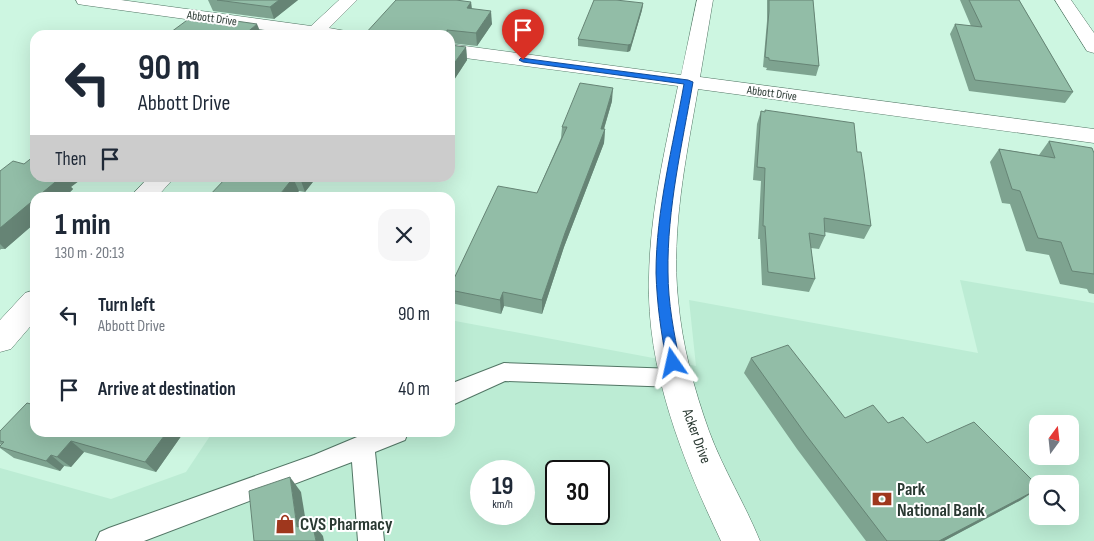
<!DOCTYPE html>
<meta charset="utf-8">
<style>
body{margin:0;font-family:"Sofia Sans Condensed",sans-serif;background:#f6f6f7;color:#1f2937;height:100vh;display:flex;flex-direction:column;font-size:19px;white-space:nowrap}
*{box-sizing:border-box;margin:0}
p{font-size:16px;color:#747a83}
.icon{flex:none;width:28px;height:28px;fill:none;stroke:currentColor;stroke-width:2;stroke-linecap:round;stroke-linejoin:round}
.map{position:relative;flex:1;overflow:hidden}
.panel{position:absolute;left:30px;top:192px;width:425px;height:245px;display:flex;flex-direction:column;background:#fff;border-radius:15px;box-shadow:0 5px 20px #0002}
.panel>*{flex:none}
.banner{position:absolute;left:30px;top:30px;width:425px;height:152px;border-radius:15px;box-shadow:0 5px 20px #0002;background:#fff;color:#1f2937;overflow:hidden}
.needle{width:32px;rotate:15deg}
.fabs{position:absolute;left:1029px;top:415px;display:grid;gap:10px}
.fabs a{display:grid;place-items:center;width:50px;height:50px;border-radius:10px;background:#fff;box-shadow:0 5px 20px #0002;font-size:25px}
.speed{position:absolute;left:470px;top:460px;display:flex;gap:10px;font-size:25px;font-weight:700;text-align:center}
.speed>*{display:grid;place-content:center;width:65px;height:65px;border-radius:50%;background:#fff;box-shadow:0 5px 20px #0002;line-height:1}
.speed small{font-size:12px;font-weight:400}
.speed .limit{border:2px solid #111;border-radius:8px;background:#fff;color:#111}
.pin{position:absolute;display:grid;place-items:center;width:42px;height:42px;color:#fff;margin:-51px -21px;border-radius:50% 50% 50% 0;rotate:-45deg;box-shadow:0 0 5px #0007}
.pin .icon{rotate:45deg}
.me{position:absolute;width:55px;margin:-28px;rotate:349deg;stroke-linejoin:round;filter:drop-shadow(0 0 4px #0008)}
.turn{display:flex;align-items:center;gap:18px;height:105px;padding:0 25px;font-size:22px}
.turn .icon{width:65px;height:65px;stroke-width:2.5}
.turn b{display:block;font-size:35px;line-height:42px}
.then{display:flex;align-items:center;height:48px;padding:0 25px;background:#0003;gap:10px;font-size:19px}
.round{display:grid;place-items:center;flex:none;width:52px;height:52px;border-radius:15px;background:#f6f6f7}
.headline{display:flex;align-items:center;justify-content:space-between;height:85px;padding:0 25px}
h1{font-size:30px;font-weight:700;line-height:38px}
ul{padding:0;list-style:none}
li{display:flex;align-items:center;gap:15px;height:75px;padding:0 25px}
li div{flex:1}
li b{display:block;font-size:19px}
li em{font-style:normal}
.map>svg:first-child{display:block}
</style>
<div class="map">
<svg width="1094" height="541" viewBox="0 0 1094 541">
<rect width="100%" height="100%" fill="#cdf6e1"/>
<path fill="#bcecd4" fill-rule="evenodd" d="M960,280L1094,303V541H0V468L111,499L186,472L212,433L450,432V320L696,366L689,300L978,353ZM1038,424H1070V456H1038ZM481,471H524V514H481ZM556,471H599V514H556ZM1038,484H1070V516H1038Z"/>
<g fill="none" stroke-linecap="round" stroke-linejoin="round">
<defs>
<g id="service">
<path d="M504,363L676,369L684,371L687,378L684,385L676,387L505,381L450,406V384Z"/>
<path d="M369,432H408L405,440L375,452L384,541H358L352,462L144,541H96L100,532L109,528L314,455Z"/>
</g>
<g id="minor">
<path d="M76,0H121L311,26L339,0H357L329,28L346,31L349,35H301L84,5L78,4Z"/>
<path d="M697,0H713L700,77L1094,129V143L698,89C686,158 671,229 678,299C682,345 694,389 709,431C723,469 745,504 760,541H721C682,459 646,369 649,277C650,213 665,149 678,86L450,56V44L681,75Z"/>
<path d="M1055,0H1071L1094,33V53L1087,51Z"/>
<path d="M148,178H174L156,198H129Z"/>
<path d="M35,290V321L11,349L0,352V320L25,293Z"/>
</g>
</defs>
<use href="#service" stroke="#527665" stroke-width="2"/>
<use href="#minor" stroke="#527665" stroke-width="1"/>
<use href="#service" fill="#fff" fill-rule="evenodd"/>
<use href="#minor" fill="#fff" fill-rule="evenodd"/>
</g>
<g fill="#7ea390">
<path d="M208,0H298L274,19L213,11Z"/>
<path d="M767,0H813L819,66L816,76L766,70L767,68L763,67L767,21Z"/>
<path d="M960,0H1019L1073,92L1065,103L969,91L950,34L955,24L971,26Z"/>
<path d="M471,2L472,9L492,24L477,46L450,43V35H364Z"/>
<path d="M643,3L642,10L630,51L627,52L578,46V39Z"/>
<path d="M450,45L466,47L467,60L452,83L450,82Z"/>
<path d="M612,101L604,129H605L604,143L564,247L542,314L504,306L501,314L451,303L450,297V287L537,193L561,138L562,127Z"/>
<path d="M761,111L857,152L871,226L864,239L825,232V236L819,249L811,248L815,279L809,292L762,285L760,239H758L761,181L753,180L757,124Z"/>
<path d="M1049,141L1094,153V294L1089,293L1087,289L1060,284L1049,255L1026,251L1010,204L1002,203L990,162L999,149L1039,155Z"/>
<path d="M0,171L71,187L73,189L64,198H35V223L5,249H1L0,250Z"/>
<path d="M226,178H316L305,192Z"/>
<path d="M751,358L845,418L927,443L1021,500L944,541H866L797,449L744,373Z"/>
<path d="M0,431L184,432L156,472L84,452L71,467L64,466L60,471L14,458L0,448L1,445L0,444Z"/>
</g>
<g fill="#668475">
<path d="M279,0H298L274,19L270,7Z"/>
<path d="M471,2L472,14L467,8Z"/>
<path d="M643,3L642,10L630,51L627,52L628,45Z"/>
<path d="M491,11L492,24L477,46L476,33Z"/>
<path d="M257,24L260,31L255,35H244Z"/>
<path d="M466,47L467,60L452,83L450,69Z"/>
<path d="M613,88L612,101L600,142L601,129Z"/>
<path d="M605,129L604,143L564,247L542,314V300L565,233Z"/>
<path d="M60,178H83L71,187L73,189L64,198H36Z"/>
<path d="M293,178L299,191L294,198H277Z"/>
<path d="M300,178H316L305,192Z"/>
<path d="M35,198V223L5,249L0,244V228Z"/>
<path d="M503,292L504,306L501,314L500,300Z"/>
<path d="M167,432H184L156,472L145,462Z"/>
<path d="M71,441L84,452L71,467L57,457Z"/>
<path d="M51,455L64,466L60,471L46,461Z"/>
<path d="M290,477L301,492L309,541L297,527Z"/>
<path d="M1038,489L1021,500L944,541H939Z"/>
<path d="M312,522L323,536L324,541H316Z"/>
</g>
<g fill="#92bda7" stroke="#668475">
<path d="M217,0H279L270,7Z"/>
<path d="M396,0H456L471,2L467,8L491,11L476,33L447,30V35H364Z"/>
<path d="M594,0H616L643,3L631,44L628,45L578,39Z"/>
<path d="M769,0H813L819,66L769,60V58L765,57L769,11Z"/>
<path d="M969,0H1019L1073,92L975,80L955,24L982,27Z"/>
<path d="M194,15L257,24L244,35H167Z"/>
<path d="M450,45L466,47L450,69Z"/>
<path d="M580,83L613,88L601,129H605L565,233L542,300L503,292L500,300L450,290V287L498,186L537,193L567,127H562Z"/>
<path d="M765,110L854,123L857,152H861L864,172L871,226L824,218L825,236L809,233L815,279L768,272L765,226H763L765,168L757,167L761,111L765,112Z"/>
<path d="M1049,141L1092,148L1094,153V274L1072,271L1061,242L1038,238L1020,191L1012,189L999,149L1055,158Z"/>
<path d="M34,156H35V178H60L0,228V171L13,161L24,164Z"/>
<path d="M226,178H293L277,198H207Z"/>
<path d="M788,345L845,418L873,405L888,423L903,417L927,443L974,422L1038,486V489L939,541H887L806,435L751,358Z"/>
<path d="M27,403L35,405V432H167L145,462L71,441L57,457L51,455L46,461L0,447V446L4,442L0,441V431Z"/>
<path d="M290,477L297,527L312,522L316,541H254L249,491Z"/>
</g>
<path fill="#1a73e8" stroke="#114b97" d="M521,58L688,80L693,82C682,145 667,209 668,272C668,303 674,333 680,363L678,367L673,369L669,367L667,363C661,333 657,304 656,273C656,210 673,146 684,84L523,62L519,60Z"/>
<defs>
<symbol id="bank-bare" viewBox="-9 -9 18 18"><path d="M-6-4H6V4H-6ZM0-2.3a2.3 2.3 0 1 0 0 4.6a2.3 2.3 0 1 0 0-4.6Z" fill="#9f371d" stroke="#fff" stroke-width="2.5" paint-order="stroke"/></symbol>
<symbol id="shop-bare" viewBox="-9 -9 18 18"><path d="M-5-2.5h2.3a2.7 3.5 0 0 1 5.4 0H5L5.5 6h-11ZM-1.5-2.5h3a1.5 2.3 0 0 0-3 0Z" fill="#9f371d" stroke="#fff" stroke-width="2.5" paint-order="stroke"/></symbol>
</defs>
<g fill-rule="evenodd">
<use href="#bank-bare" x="868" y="485" width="28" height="28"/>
<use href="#shop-bare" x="271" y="510" width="28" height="28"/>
</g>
<g text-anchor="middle" stroke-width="4" stroke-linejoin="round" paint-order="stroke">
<g font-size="12" fill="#2a3932" stroke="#fff">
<text transform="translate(212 18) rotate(8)" y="4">Abbott Drive</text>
<text transform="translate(772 93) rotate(8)" y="4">Abbott Drive</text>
</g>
<g font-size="15" fill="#2a3932" stroke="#fff">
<text transform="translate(697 436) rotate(70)" y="5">Acker Drive</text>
</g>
<g font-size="18" font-weight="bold" fill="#2a3932" stroke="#fff" text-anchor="start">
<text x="897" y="495">Park<tspan x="897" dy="21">National Bank</tspan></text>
<text x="300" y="530">CVS Pharmacy</text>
</g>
</g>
</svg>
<div class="fabs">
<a><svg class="needle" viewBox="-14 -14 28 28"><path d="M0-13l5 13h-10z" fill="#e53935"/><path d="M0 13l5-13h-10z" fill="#747a83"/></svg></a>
<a><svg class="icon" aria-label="search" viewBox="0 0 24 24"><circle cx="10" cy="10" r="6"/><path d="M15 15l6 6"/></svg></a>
</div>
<div class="speed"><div>19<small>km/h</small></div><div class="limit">30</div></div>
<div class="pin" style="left:523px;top:60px;background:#d93025"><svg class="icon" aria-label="arrive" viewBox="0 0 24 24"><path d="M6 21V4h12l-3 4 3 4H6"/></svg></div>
<svg class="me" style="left:673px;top:363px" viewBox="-20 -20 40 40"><path d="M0-17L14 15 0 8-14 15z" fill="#1a73e8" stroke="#fff" stroke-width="4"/></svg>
<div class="banner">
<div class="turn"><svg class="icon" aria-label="left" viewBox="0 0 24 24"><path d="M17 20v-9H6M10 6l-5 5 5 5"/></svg><div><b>90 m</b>Abbott Drive</div></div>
<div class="then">Then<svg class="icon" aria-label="arrive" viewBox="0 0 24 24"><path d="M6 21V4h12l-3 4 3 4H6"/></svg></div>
</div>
<section class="panel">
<div class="headline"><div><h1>1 min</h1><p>130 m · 20:13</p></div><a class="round"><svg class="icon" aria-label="close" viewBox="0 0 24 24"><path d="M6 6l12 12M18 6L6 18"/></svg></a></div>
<ul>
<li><svg class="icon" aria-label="left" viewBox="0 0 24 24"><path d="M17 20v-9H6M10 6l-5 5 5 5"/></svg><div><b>Turn left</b><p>Abbott Drive</p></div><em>90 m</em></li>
<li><svg class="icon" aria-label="arrive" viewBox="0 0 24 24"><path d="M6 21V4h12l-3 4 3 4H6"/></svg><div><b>Arrive at destination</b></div><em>40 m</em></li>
</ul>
</section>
</div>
